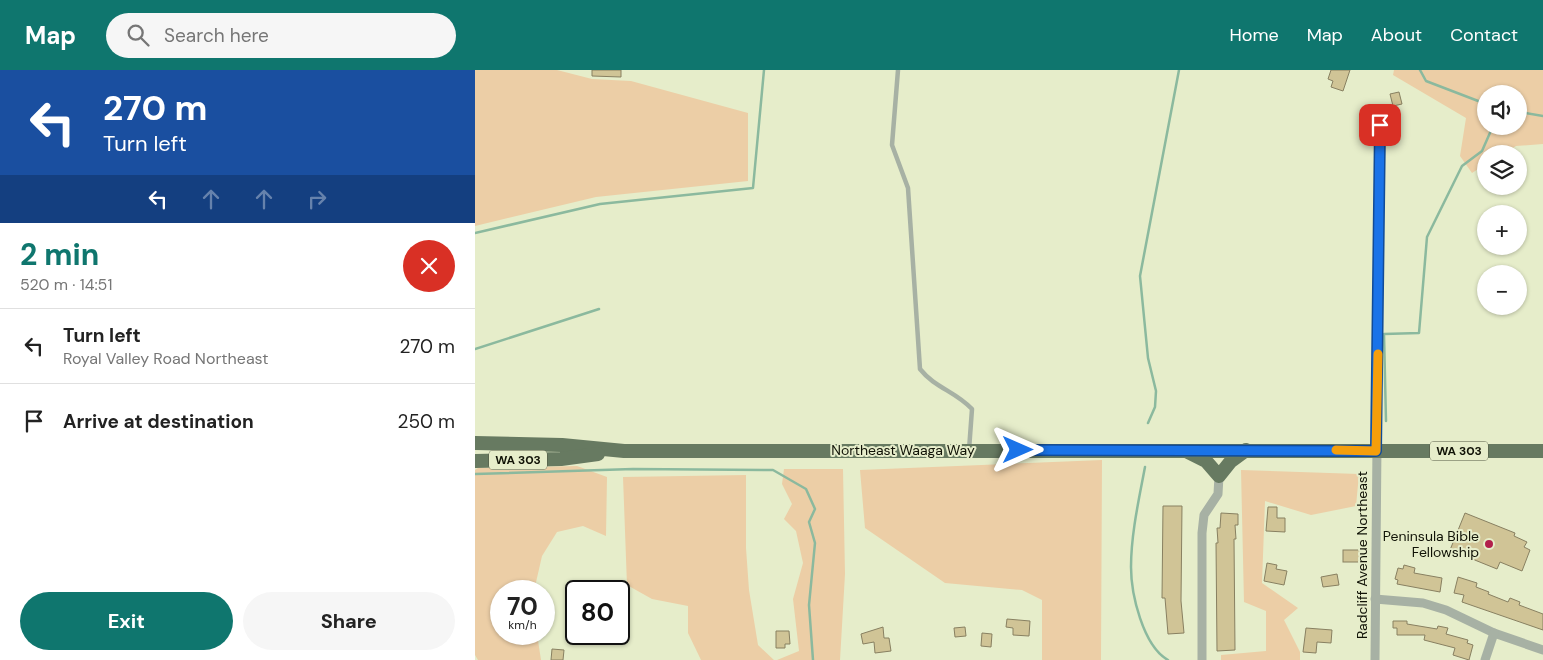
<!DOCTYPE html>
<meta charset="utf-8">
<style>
body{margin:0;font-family:"DM Sans",sans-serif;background:#f6f6f6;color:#222;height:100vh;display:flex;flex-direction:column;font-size:19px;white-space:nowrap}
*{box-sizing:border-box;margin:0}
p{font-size:16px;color:#767676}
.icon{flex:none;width:28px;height:28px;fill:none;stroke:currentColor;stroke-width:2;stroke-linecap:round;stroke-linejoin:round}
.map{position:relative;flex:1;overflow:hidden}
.drawer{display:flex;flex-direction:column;background:#fff;width:475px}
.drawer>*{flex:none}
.hud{background:#1a4fa0;color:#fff;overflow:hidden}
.tools{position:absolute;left:1002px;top:15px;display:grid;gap:10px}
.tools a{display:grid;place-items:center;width:50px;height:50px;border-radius:50%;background:#fff;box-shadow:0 1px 4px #0004;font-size:25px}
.speed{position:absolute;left:15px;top:510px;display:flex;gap:10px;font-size:25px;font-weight:700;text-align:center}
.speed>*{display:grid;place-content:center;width:65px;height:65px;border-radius:50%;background:#fff;box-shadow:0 1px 4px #0004;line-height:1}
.speed small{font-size:12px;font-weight:400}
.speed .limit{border:2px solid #111;border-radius:8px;background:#fff;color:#111}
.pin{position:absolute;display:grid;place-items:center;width:42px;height:42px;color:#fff;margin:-21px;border-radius:10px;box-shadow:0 2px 8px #0006}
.me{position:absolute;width:55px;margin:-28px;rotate:90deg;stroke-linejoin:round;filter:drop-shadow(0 0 4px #0008)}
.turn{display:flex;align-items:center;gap:18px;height:105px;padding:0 20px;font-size:22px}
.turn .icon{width:65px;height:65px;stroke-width:2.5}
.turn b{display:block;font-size:35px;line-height:42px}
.lanes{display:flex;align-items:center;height:48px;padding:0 20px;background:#0003;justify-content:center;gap:25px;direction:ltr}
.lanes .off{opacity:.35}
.round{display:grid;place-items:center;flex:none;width:52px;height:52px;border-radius:26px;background:#f6f6f6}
.overview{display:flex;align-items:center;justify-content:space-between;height:85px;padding:0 20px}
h1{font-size:30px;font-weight:700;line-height:38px;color:#0f766e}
.cta{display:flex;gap:10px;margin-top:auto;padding:10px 20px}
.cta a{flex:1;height:58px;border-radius:30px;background:#0f766e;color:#fff;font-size:20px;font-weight:700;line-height:58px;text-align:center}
.cta a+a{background:#f6f6f6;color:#222}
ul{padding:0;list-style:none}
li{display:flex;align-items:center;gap:15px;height:75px;padding:0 20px;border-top:1px solid #e0e0e0}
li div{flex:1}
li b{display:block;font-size:19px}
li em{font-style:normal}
header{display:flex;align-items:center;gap:30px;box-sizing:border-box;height:70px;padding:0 25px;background:#0f766e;color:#fff}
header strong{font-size:24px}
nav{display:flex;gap:28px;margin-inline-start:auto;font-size:18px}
.search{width:350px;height:45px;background:#f6f6f6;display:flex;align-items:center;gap:12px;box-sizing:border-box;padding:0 18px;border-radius:28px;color:#767676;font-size:19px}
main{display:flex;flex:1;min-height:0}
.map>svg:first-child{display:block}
</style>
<header>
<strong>Map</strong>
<div class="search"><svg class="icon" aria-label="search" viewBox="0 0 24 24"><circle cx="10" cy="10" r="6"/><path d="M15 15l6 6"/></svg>Search here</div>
<nav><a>Home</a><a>Map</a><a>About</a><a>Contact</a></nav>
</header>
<main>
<section class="drawer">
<div class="hud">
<div class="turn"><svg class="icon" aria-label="left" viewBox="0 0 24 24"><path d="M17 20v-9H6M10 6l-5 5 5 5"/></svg><div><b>270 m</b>Turn left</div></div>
<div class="lanes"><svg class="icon" aria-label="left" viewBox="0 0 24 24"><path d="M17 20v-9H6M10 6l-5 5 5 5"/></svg><svg class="icon off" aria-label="ahead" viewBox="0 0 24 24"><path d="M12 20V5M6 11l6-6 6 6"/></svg><svg class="icon off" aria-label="ahead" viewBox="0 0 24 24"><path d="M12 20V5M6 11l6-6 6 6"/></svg><svg class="icon off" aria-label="right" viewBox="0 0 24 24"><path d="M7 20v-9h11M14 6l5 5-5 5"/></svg></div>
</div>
<div class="overview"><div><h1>2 min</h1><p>520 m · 14:51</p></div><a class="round" style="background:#d93025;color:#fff"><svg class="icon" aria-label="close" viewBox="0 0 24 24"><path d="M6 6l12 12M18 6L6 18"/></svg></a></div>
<ul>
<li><svg class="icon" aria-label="left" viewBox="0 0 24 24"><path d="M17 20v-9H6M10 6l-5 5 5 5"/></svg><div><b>Turn left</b><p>Royal Valley Road Northeast</p></div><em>270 m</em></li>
<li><svg class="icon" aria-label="arrive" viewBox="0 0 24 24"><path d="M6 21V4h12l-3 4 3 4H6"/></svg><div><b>Arrive at destination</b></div><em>250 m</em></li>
</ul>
<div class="cta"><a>Exit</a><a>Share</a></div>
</section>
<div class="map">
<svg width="1068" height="590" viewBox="0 0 1068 590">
<rect width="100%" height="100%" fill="#e6edca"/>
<g fill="#eccea6" fill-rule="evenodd">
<path d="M0,0H82L117,9L156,11L273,43V111L121,127L0,156Z"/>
<path d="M919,0H1068V74L1041,76L1028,84H1011V94L997,103L985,86L991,48L918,5ZM1011,24H1044V56H1011Z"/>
<path d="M627,390L626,590H567V530L547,520L470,513L390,458L385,400Z"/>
<path d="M102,396L132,407L131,466L108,456L82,462L67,486L59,521H26V564H62L66,590H3L0,585V400L3,398Z"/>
<path d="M309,399H368L370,504L365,590H302L324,581L318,529L328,493L321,461L309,449L317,434L307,414Z"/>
<path d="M766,400L884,404L881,436L836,445L790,431L787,513L823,538L809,550L825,582V590H746V585L791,581V541L769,532Z"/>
<path d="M271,405V478L274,520L283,575L299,590H226L213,563V536L177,529L152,515L148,407Z"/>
</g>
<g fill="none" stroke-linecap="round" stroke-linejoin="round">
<g stroke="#8bb99e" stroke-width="2.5">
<path d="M945,0L951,11L1011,34"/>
<path d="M1044,42L1068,46"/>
<path d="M0,163L125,134L278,118L289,0"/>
<path d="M0,279L124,239"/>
<path d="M911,351L909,264L944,263L952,167L987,96L1007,81L1018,56"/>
<path d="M673,353L680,337L681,321L673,288L665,206L704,0"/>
<path d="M670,397C664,429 656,464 656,497C656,524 668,576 693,590"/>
<path d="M0,404L158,399L298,400L331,419L340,439L334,452L340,473L334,535L338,590"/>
</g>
</g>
<g fill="#d0c496" stroke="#888061">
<path d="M117,0H146V7L117,6Z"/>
<path d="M856,0H875L868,21L856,17L858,11L853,9Z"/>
<path d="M924,22L927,34L918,36L915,24Z"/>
<path d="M688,436H707L706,531L709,563L693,564L690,528H687Z"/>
<path d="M793,437H802V448H810V462L791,461Z"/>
<path d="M746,443L763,444V455H760L761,469H759L760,580L742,581L741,473H743L742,458H745Z"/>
<path d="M990,443L1040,463L1039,466L1052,472L1049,477L1055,480L1047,501L1025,492L1022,499L975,480Z"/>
<rect x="868" y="480" width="17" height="12"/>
<path d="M792,493L802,495L801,499L812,501L809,515L789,511Z"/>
<path d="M929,495L940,498L939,503L967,508L965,522L922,514L923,510L920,509L923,498L928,499Z"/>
<path d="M862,504L864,515L848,517L846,507Z"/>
<path d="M983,507L1002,513L1001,517L1014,522L1013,524L1033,532L1035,528L1045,532L1044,535L1068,544V560L987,532L989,525L979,523Z"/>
<path d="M94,525H101V546H93Z"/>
<path d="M532,549L555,551L554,566L538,565V558L531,557Z"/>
<path d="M918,551H932V554L962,559L963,556L973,558L971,564L993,570L992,573L998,575L994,590L978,585L980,578L949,570L950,565H922V558H918Z"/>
<path d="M408,557L409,568H414L416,581L400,583L399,572L388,574L386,564Z"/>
<path d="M490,557L491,566L480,567L479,558Z"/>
<path d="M831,558L857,560L856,573L842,572L841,583L828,582Z"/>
<path d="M301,561H314L315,574H310V578H301Z"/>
<path d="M507,563L517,564L516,577L506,576Z"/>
<path d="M77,579L89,580L88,590H76Z"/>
</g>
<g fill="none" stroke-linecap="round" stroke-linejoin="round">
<path stroke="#a7b1a4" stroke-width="4.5" d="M423,0L417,75L433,118L445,299C460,318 480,321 497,339L494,380"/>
<g stroke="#a7b1a4" stroke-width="9">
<path d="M900,529L948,533L971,540L1019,563L1068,580"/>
<path d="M727,590V463L729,445L743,424L744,406"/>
<path d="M900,590L905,55"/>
<path d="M1010,590L1019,563"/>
</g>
<g stroke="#677a61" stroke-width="14">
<path d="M0,373L87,375L149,381H1068"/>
<path d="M713,382L731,391L744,406L756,391L771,380"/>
<path d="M0,391L86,389L123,384"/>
</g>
</g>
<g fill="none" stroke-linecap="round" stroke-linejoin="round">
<defs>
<path id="route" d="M543,380L901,381L905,55"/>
</defs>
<use href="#route" stroke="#114b97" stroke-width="12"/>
<use href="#route" stroke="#1a73e8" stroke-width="9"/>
<path stroke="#f59e0b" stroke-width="9" d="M861,380L901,381L903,284"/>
</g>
<circle fill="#b2204b" stroke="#e6edca" stroke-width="2" cx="1014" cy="474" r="5"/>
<g text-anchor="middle" stroke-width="4" stroke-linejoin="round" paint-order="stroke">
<g fill="#e6edca" stroke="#505441" stroke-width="1">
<rect x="955" y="371.5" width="58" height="19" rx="4"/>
<rect x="14" y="380.5" width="58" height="19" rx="4"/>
</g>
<g font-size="12" font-weight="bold" fill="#101206">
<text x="984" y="385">WA 303</text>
<text x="43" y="394">WA 303</text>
</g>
<g font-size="14" fill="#101206" stroke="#e6edca">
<text x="428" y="385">Northeast Waaga Way</text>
<text transform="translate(887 485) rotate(-90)" y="5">Radcliff Avenue Northeast</text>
</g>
<g font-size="14" fill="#101206" stroke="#e6edca" text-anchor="end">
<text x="1004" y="471">Peninsula Bible<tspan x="1004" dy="16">Fellowship</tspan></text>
</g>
</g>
</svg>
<div class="tools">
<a><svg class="icon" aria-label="sound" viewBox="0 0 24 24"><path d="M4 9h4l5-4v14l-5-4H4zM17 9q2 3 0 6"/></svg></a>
<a><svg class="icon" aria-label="layers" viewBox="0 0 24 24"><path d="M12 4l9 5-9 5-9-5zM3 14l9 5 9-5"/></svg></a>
<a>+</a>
<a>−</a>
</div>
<div class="speed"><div>70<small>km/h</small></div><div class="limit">80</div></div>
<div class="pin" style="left:905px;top:55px;background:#d93025"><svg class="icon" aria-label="arrive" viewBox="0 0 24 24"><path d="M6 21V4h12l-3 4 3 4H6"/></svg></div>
<svg class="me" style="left:543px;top:380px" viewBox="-20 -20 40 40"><path d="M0-17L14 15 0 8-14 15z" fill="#1a73e8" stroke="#fff" stroke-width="4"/></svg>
</div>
</main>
